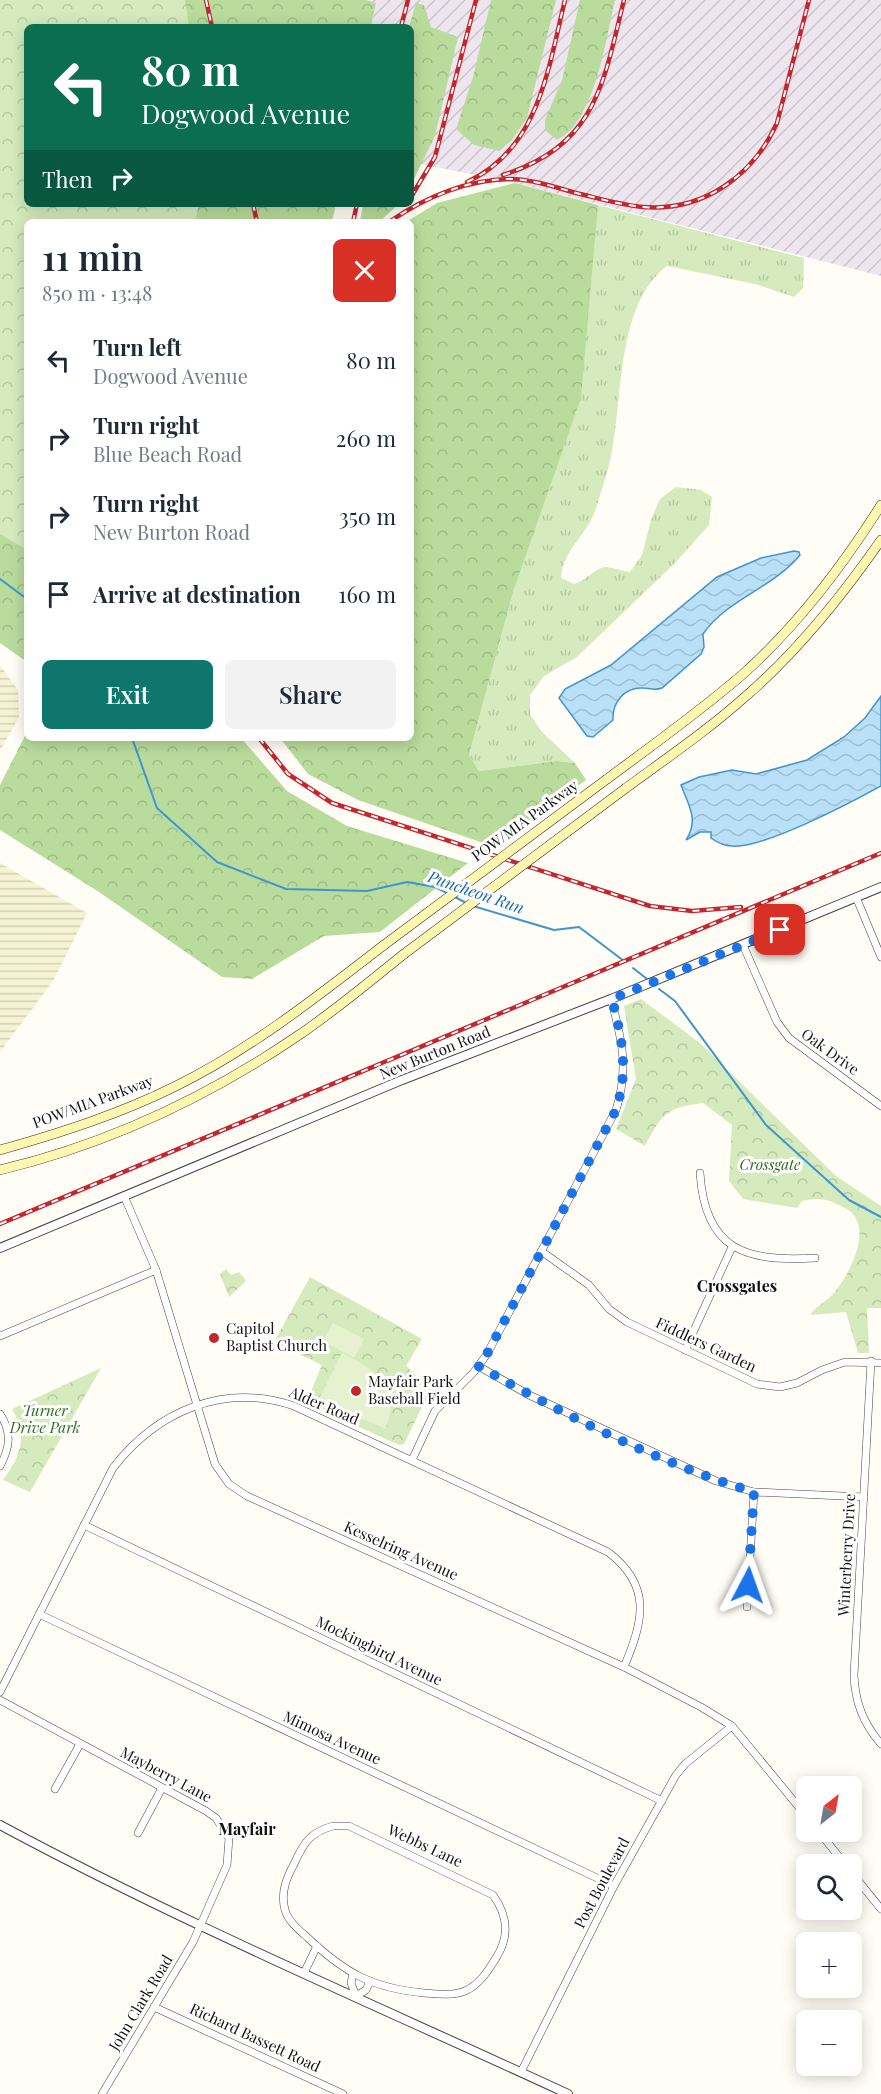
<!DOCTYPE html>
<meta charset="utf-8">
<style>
body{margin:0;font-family:"Playfair Display",serif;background:#f2f2f3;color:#1f2937;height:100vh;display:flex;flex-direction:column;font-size:22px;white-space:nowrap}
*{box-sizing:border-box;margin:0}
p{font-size:20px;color:#747a83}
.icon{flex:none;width:33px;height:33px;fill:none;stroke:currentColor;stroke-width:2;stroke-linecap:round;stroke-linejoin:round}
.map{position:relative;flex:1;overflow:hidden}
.panel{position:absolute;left:24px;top:219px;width:390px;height:522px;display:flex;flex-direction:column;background:#fff;border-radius:9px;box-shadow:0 3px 15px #0003}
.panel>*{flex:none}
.banner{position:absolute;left:24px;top:24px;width:390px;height:183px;border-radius:9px;box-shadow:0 3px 15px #0003;background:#0b6e4f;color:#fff;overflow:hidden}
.needle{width:39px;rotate:31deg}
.tools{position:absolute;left:796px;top:1776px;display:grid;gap:12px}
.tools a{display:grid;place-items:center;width:66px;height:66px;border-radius:9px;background:#fff;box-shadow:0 3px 15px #0003;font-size:30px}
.pin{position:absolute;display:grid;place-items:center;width:51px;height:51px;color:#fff;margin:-26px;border-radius:12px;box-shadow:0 3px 9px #0006}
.me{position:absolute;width:66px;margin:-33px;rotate:4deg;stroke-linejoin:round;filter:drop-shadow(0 0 4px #0008)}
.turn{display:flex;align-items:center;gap:21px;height:126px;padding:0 18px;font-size:27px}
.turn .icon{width:78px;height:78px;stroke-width:2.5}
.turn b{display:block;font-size:42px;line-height:51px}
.then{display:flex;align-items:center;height:57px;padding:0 18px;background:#0003;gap:12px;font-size:22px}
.round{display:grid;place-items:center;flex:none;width:63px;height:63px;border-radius:9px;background:#f2f2f3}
.head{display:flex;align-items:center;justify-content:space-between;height:102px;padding:0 18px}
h1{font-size:36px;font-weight:600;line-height:45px}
.primary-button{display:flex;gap:12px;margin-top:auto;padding:12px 18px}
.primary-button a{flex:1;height:69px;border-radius:9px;background:#0f766e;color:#fff;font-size:24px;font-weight:600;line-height:69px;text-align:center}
.primary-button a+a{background:#f2f2f3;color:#1f2937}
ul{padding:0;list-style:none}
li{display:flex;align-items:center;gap:18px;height:78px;padding:0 18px}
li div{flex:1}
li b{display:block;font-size:22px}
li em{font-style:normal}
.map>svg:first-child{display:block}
</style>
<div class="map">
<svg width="881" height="2094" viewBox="0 0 881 2094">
<defs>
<pattern id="industrial-furrows" width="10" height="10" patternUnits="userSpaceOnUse" patternTransform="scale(1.5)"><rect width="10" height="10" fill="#eee6ef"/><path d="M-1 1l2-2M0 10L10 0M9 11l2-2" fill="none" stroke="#cbc4cc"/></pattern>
<pattern id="farmland-rules" width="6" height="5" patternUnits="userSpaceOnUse" patternTransform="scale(1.5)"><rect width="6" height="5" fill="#f6f3d4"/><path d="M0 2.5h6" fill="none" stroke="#d2cfb5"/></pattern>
<pattern id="grass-tufts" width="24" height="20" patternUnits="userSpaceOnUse" patternTransform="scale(1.5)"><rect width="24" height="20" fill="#d5ebbd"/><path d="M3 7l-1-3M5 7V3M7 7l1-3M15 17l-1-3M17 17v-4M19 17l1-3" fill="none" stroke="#b6c8a1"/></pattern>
<pattern id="forest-crowns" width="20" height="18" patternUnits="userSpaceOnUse" patternTransform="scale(1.5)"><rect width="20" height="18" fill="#b9dc9c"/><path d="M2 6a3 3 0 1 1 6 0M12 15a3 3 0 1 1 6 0" fill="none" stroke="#9ebc85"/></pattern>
<pattern id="park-crowns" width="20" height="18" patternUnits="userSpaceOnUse" patternTransform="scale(1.5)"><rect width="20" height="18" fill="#d5ebbd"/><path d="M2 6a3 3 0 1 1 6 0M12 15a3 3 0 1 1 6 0" fill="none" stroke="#b6c8a1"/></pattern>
<pattern id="water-waves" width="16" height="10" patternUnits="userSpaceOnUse" patternTransform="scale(1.5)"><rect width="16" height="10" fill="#b9e0f7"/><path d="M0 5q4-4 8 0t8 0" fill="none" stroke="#9ebfd3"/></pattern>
</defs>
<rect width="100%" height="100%" fill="#fffdf5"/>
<path fill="url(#industrial-furrows)" d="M366,0H881V276L515,183L411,162V27H371L376,3Z"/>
<g fill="url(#farmland-rules)">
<path d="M0,665L18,690L19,717L0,751Z"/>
<path d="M0,863L87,913L53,981L0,1052Z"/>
</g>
<path fill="url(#grass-tufts)" d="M598,205L804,258L803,288L794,297L755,284L667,266C609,310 627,419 604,483C600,494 597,507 592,518C582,538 562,554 561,578L574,584C586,581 595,568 605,567C612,567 622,571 630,572L642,555L651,520L660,499L676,487L701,490L712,497L709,525L676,562L577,657L544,676L530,695V714L541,731L575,763L557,761L479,771L469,755L514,589Z"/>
<g fill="url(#forest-crowns)">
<path d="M160,0H366L376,3L371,27H162Z"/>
<path d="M491,0H556L527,118L512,140L499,151L474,145L456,129L473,77Z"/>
<path d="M580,0H615C606,38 595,122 557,140L545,130V120L562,80Z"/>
<path d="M416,3L424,5L431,27L458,37L435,136L411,185L409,27Z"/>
<path d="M515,183L598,205L597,216L581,398L514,589L469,755L479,771L557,761L575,763L586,780L495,847L358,800L308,774L280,738H411V222H406L437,203Z"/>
<path d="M155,204H336L332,222H153Z"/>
<path d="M363,204H399L379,222H360Z"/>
<path d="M0,491L27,503V662L0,643Z"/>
<path d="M27,732V738H241L287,791L347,826L468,863L380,932L324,936L252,979L222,977L96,890L0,830V785Z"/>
</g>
<g fill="url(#park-crowns)">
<path d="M0,0H185L189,27H27V204H199L195,222H27V550L0,534Z"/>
<path d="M641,999L700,1043L836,1176L881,1206V1308H867L869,1353H858L846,1312L810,1315C817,1305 827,1301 834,1293C850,1274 876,1224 845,1208C826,1199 823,1197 802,1201L797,1208L743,1199L729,1181L732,1125L703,1103C667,1107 661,1115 645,1146L616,1129L636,1079L624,1006Z"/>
<path d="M226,1269L231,1275L239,1272L246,1281L229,1297L220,1274Z"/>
<path d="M310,1277L422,1339L406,1366L434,1392L423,1405L404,1444L399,1445L306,1403L322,1365L274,1342Z"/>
<path d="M101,1368L30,1492L3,1480C21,1456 28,1435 12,1409Z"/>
</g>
<g fill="#e6f2cf">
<path d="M333,1323L364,1339L354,1358L323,1341Z"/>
<path d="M342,1353C376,1370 403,1387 385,1429L319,1399Z"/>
</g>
<g fill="url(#water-waves)" stroke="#3f96cf" stroke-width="1.5">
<path d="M794,551L799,552L800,555C772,589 728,598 703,634L704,647L701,654L662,688C654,691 651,688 643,688C624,687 612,703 613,720L593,737L587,736L559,698L565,689L611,665L717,577L761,558Z"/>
<path d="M881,696V786C852,802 763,849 732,846C724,846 718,843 711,838V832H700L686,840C699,820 689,806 681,785L699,777L732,770L756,774L807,760L844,737L865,718Z"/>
</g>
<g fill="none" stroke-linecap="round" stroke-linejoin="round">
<g stroke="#3f96cf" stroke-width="2">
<path d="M0,579L27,599"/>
<path d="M132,738L157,808L217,862L286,889L367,891L407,882L435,887L447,893"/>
<path d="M455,897L468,904"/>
<path d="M473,906L554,930L579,927L624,961"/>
<path d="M633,968L647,979"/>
<path d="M659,989L675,1001L766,1125L849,1200L881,1217"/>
</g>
<defs>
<g id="minor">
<path d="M856,897L881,957"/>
<path d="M743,945L777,1022L789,1038L881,1106"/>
<path d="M700,1173C705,1250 745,1262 815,1258"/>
<path d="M124,1196L156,1270L215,1464L229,1484L247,1496L624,1667L701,1707L732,1726L807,1817"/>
<path d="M541,1251L589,1285L609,1309L627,1322L757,1384L780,1387L797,1383L822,1370L845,1362L881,1363"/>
<path d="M0,1336L156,1270"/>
<path d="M685,1350L732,1247"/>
<path d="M871,1361L854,1675C855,1702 863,1723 881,1744"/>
<path d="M478,1366L529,1395L716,1481L754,1492L864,1497"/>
<path d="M0,1414C12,1432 10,1448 0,1466"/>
<path d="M412,1460L435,1411L474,1372L487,1354L616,1110C629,1069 622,1039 611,999"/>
<path d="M84,1525L662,1801"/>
<path d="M747,1607L754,1492"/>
<path d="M39,1614L614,1886"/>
<path d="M0,1692L113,1468C157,1411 224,1382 294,1406L608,1552C653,1586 643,1622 624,1667"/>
<path d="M0,1700L206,1811L216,1818L229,1838L227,1865L193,1942L102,2094"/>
<path d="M55,1789L80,1744"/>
<path d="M333,1826H349L493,1895C508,1916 510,1936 496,1958C488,1971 479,1985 465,1991C453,1996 437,1994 424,1993C372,1988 345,1973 308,1938C299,1930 288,1921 285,1910C280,1892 287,1877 295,1862C304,1842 311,1832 333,1826Z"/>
<path d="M819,1832L845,1864"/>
<path d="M138,1833L162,1788"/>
<path d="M852,1873L881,1909"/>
<path d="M304,1973L317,1946"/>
<path d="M353,1974L351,1983L356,1996L366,1990L370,1981"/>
<path d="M154,2007L343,2094"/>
<path d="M521,2072L614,1886L676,1775L685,1764L732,1726"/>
</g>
<g id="tertiary">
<path d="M0,1248L402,1080L611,999L881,887"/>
<path d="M0,1825C184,1924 378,2006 568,2094"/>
</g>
<g id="secondary">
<path d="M607,779C653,745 699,712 742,675C797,626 842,567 881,505"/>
<path d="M626,788C667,758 708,730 746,696C798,651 842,596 881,540"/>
<path d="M0,1150C60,1133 120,1114 176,1086C251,1049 318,996 384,945"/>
<path d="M0,1170C108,1144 208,1097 299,1035C336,1010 370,981 404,954"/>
</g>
</defs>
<use href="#minor" stroke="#444" stroke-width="8"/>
<use href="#tertiary" stroke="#444" stroke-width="10"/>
<use href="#secondary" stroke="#333" stroke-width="10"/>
<use href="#minor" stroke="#fff" stroke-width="7"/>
<use href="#tertiary" stroke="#fff" stroke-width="8"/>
<use href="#secondary" stroke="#fff6b0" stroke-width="9"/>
<defs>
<g id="rail">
<path d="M206,0L212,27"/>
<path d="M401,27L408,0"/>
<path d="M503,175C596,145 603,85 624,0"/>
<path d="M467,182C539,149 548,69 565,0"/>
<path d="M411,197L435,157L476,0"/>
<path d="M253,204L257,222"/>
<path d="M353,222L357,204"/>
<path d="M389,222C424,198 466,180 509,179C533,179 557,188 580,194C601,199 622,205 643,207C703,212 753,176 777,123L809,0"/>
<path d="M259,738L288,774L332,803L650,906L692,911L741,907"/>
<path d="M0,1224L881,853"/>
</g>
</defs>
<use href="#rail" stroke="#c4262e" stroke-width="4.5"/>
<use href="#rail" stroke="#fff" stroke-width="2" stroke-dasharray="7" stroke-linecap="butt"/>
<defs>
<g id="secondary-bridge">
<path d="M384,945L607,779"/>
<path d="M404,954L626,788"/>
</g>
</defs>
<use href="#secondary-bridge" stroke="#333" stroke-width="10" stroke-linecap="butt"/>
<use href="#secondary-bridge" stroke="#fff6b0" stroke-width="9"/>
</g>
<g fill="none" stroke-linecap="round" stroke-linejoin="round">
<path stroke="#1a73e8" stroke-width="10" stroke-dasharray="0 18" d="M748,1585L754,1492C658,1463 565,1415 478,1366L487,1354L616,1110C629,1069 622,1039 612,999L780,930"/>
</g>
<g fill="#c4262e" stroke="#fff" stroke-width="2">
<circle cx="214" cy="1338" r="6"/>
<circle cx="356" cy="1391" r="6"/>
</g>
<g text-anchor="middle" stroke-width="6" stroke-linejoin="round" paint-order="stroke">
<g font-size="15" fill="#111" stroke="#fff">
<text transform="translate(525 821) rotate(-36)" y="5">POW/MIA Parkway</text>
<text transform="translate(830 1052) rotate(36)" y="5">Oak Drive</text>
<text transform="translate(435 1053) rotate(-22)" y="5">New Burton Road</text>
<text transform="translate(93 1102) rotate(-20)" y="5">POW/MIA Parkway</text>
<text transform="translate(706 1345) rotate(25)" y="5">Fiddlers Garden</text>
<text transform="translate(324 1406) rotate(23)" y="5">Alder Road</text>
<text transform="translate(401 1551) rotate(24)" y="5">Kesselring Avenue</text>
<text transform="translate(847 1555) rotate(-87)" y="5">Winterberry Drive</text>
<text transform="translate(379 1651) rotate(26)" y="5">Mockingbird Avenue</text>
<text transform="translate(332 1738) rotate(25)" y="5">Mimosa Avenue</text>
<text transform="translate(166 1775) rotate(28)" y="5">Mayberry Lane</text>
<text transform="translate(425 1846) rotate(25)" y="5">Webbs Lane</text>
<text transform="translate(602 1883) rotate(-62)" y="5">Post Boulevard</text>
<text transform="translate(141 2003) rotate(-59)" y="5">John Clark Road</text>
<text transform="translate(255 2038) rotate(25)" y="5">Richard Bassett Road</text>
</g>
<g font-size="15" font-style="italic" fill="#2f6b1f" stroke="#fff">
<text x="770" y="1170">Crossgate</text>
<text x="45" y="1416">Turner<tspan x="45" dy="17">Drive Park</tspan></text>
</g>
<g font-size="15" fill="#111" stroke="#fff" text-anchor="start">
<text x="226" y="1334">Capitol<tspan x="226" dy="17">Baptist Church</tspan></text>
<text x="368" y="1387">Mayfair Park<tspan x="368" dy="17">Baseball Field</tspan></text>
</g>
<g font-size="16" font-style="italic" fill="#1768a6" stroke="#fff">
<text transform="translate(476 892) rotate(19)" y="6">Puncheon Run</text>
</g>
<g font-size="16" font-weight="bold" fill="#111" stroke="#fff">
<text x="737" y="1292">Crossgates</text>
<text x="247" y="1835">Mayfair</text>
</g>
</g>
</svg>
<div class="tools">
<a><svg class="needle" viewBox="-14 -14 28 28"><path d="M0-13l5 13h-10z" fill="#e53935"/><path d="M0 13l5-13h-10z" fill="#747a83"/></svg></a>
<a><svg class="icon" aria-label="search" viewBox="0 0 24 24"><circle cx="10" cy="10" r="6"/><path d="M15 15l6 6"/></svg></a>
<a>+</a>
<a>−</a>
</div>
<div class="pin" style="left:780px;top:930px;background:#d93025"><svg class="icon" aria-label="arrive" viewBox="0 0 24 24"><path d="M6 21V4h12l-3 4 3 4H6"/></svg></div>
<svg class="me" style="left:748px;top:1585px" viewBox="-20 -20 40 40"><path d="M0-17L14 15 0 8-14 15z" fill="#1a73e8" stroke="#fff" stroke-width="4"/></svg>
<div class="banner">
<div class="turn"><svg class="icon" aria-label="left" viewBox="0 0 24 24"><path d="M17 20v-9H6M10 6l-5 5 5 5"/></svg><div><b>80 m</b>Dogwood Avenue</div></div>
<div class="then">Then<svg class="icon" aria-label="right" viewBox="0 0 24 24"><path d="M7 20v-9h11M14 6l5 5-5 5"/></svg></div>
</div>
<section class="panel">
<div class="head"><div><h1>11 min</h1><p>850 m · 13:48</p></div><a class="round" style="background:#d93025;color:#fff"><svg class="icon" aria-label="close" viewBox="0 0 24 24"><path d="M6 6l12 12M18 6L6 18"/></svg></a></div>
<ul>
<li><svg class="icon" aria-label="left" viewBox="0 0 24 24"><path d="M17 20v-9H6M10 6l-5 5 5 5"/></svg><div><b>Turn left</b><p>Dogwood Avenue</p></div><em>80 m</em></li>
<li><svg class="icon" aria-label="right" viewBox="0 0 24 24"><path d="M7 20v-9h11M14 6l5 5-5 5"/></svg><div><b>Turn right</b><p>Blue Beach Road</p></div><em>260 m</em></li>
<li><svg class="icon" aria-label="right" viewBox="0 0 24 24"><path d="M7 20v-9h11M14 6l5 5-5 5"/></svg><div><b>Turn right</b><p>New Burton Road</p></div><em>350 m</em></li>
<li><svg class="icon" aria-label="arrive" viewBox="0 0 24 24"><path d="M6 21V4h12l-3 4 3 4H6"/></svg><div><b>Arrive at destination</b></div><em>160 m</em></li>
</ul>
<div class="primary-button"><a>Exit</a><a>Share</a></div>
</section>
</div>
